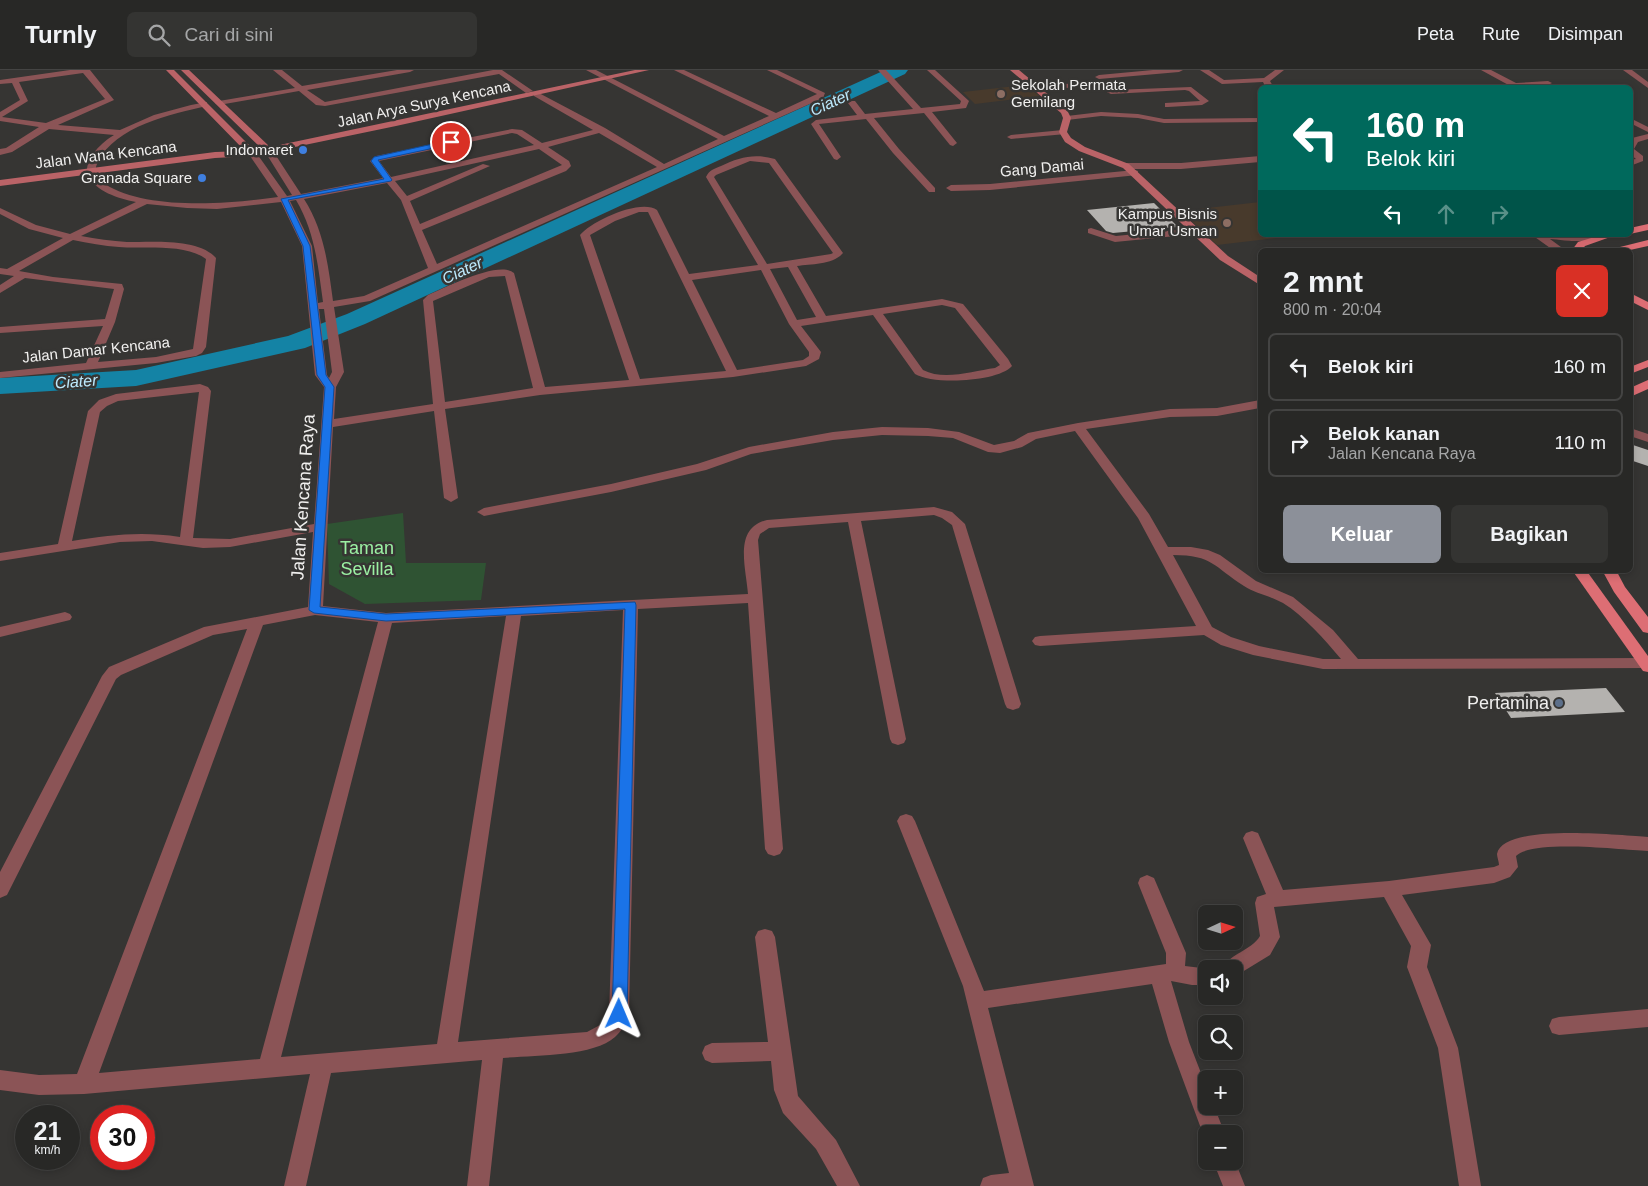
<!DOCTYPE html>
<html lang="id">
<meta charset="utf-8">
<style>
body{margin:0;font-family:Helvetica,sans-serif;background:#343432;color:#f1f3f6;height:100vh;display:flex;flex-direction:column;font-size:19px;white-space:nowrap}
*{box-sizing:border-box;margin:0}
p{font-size:16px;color:#a5a6a7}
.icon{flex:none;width:28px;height:28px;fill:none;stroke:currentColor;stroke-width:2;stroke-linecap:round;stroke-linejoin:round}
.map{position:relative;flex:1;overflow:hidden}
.sheet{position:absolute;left:1258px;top:178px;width:375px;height:325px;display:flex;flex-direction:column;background:#282826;border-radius:8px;box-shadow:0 2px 8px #0003,0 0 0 1px #444443}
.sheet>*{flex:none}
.top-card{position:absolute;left:1258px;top:15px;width:375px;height:152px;border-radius:8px;box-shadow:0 2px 8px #0003,0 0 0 1px #444443;background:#00695c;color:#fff;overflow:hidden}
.needle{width:32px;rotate:86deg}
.fabs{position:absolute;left:1198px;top:835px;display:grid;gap:10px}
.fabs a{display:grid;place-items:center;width:45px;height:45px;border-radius:8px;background:#282826;box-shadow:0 2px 8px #0003,0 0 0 1px #444443;font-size:25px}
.speed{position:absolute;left:15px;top:1035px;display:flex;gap:10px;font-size:25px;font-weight:700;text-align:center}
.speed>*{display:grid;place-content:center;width:65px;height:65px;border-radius:50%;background:#282826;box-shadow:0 2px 8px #0003,0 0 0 1px #444443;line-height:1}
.speed small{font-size:12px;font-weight:400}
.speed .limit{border:8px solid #d22;background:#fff;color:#111}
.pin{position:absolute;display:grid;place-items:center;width:42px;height:42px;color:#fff;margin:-21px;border:2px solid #fff;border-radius:50%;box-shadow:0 1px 5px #0007}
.me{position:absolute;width:55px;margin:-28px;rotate:1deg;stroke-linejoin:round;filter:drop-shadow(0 0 4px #0008)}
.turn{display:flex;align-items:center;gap:18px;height:105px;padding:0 25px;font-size:22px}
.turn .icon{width:65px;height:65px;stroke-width:2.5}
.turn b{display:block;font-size:35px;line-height:42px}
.lanes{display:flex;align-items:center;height:48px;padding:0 25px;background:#0003;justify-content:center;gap:25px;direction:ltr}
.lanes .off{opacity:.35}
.round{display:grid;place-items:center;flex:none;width:52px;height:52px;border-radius:8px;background:#343432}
.summary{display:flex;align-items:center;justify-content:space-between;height:85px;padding:0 25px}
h1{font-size:30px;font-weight:700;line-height:38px}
.button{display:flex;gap:10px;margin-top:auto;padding:10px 25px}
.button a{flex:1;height:58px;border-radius:8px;background:#8c9099;color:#fff;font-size:20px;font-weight:700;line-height:58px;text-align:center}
.button a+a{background:#343432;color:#f1f3f6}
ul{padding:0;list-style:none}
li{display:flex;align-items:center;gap:15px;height:68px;margin:0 10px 8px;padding:0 15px;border:2px solid #444443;border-radius:8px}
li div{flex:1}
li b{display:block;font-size:19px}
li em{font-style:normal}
header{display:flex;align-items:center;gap:30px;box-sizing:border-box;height:70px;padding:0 25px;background:#282826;border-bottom:1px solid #444443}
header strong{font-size:24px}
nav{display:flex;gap:28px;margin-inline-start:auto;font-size:18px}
.search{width:350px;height:45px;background:#343432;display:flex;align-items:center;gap:12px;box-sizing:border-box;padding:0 18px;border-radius:8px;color:#a5a6a7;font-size:19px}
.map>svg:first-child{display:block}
</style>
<header>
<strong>Turnly</strong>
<div class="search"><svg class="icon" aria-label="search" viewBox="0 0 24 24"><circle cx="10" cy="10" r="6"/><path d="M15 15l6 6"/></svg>Cari di sini</div>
<nav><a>Peta</a><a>Rute</a><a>Disimpan</a></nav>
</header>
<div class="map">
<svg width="1648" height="1116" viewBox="0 0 1648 1116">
<rect width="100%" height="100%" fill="#363533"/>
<g fill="#483a2c">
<path d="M1024,15L1040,26L975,34L963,22Z"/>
<path d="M1260,132V165H1301L1217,175L1181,141Z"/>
</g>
<path fill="#2f5333" d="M403,443L406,493H486L481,530L365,534L329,514L327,454Z"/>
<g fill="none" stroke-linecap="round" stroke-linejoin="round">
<path fill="#1483a5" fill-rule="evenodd" d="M885,0H908L905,4L365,254L305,278L136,316L0,324V308L136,300L288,266L347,244Z"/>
</g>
<g fill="#b4b2af">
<path d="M1154,133L1178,157L1113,163L1106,161L1087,140Z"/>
<path d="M1630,374L1648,380V396L1630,390Z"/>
<path d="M1606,618L1625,642L1511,648L1495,623Z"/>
</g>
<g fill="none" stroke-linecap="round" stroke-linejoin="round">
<g fill="#8b5456" fill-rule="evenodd">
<path d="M70,0H90L114,30L58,55L120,60L154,45L191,35L207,32V36C172,44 115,56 98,92C93,101 96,109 105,114C146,141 231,134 278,127L248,83L252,80L255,81L287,126L292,125L264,80L265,78H271L301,124L383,108L370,91L376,86L512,59L522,60L542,73L593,60L534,26V22H537L605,58L664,94L718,69L586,0H596L724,66L769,46L674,0H684L776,43L817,24L767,0H777L825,23L823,28L370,231L334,237L344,302L336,317L334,349L433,334L423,230L428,225C445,218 499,190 514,203L545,317L629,310L580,165C591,151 641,128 657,140L689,204L758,195L706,107C709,100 714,99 721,96C739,87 755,83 775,89L843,183C833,195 811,194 797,196L826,246L942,229L963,234L1008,289L1012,296C998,312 933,315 915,304L873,245L801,256L821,282L819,289L806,296L733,307L540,325L445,339L458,428L451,432L444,428L434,341L333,357L323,536L386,543L748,524C746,497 733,458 767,450L934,437L952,442L965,454L1021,634L1019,638L1013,640L1007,638L1005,634L952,455L942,448L934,445L861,451L906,669L904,673L898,675L892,673L890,669L848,452L769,458L760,464L758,470L783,779L780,784L774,786L768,784L765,779L748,533L638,539L629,944C626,952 622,961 615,967C593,987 533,985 503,988L489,1116H467L482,990L331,1003L306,1116H284L310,1004L84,1024L39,1025L0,1020V1000L39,1005L77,1004L247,559L213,565L121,605L116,609L7,825L0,828V802L102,606L109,597L204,557L308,537L313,462L230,477L203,478L152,471L120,472L0,491V483L58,474L88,341L99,330L116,324L200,314L208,317L211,321L193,468L230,469L314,454L324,317L315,305L302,176L281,132L217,139L187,138L147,134L81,166C96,169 112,171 127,172C152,172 199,168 216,188L206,277L202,283L196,286L156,293L0,308V302L86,293L103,256L0,263V257L105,249L114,219L25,208L0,223V215L14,206L0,204V198L7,199L63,168L29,159L0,144V138L36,155L70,164L136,132C117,128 97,122 87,105C85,88 101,73 114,65L49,59L12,82L0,85V79L6,78L39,57L0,51V42L20,30L12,13L0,14V10ZM83,3L105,29L46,53L2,47L28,31L19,12ZM512,63L517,64L534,75L391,107L379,91ZM599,63L657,97L437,194L422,160L566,101L571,96L569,91L548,77ZM539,79L562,95L420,154L410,131L490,96L483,94L407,126L395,111ZM750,91L769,93L833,183L831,184L767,194L714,107L716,105ZM387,113L401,130L428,198L364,226L333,231C328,194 324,160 304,129ZM296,130C315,162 318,196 323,232L318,233L312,176L290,131ZM639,142H648L726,301L640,309L590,165L615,151ZM73,170C88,173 104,176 119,177C144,179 185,173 206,189L193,279L156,287L98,292L115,252L124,219L122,214L53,207L19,201ZM788,197L816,247L797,250L770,199ZM761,200L789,254L809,282V286L803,290L737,300L692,210ZM505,206L533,318L445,332L433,231L489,207ZM942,235L955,238L1000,295L995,298C973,301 944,311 923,300L883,244ZM319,239H324L332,302L329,308L327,305ZM199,322L180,467C140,461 111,465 72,471L100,342L107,336L118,331ZM623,540L609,944L600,955L587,962L458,972L521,546ZM315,545L378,552L260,989L99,1003L263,555ZM506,546L437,974L281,987L392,553Z"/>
<path d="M273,0H282L302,16L397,0H414L410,2L307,20L325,32L493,0H502L533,21L526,23L499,4L325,36L316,35L299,21L219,35L215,33L219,31L295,18Z"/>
<path d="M878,0H886L921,38L960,34L961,31L927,0H935L969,31L966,38L932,42L957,73L953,76L950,75L924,43L874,48L899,79L935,118V122H929L893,83L866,49L819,54L841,87L837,90L834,89L811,54L816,50L857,45L848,33L852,31H855L865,44L913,39Z"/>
<path d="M1153,0H1183L1179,2L1099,9L1095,7L1099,5Z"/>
<path d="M1200,0H1209L1224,10L1264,8L1275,0H1284L1270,11L1274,18H1266L1263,12L1222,14Z"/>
<path d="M1481,0H1491L1516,13L1548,11L1552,13L1548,15L1514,18Z"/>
<path d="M1623,0H1632L1648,12V18Z"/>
<path d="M1094,12L1103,13L1113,20L1191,17L1209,31L1202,35L1168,37H1165V33L1200,31L1189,21L1185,20L1111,24L1094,16L1036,20L1032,18L1036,16Z"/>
<path d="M1101,42L1138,44L1164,49L1260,48V52L1164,53L1138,48L1101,46L1067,50L1063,48L1067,46Z"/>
<path d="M1630,48L1648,57V62L1630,53Z"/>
<path d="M1063,60H1066V64L1011,69L1007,67L1011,65Z"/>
<path d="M1648,64V69L1638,72L1634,79L1643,86V91L1630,96V90L1636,89L1630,84V71L1632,68Z"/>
<path d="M1260,86V92L1181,99H1126L1122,96L1126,93H1181Z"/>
<path d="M1135,100L1138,101V105L990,120L951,121L946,118L951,115L990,114Z"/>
<path d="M1091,158L1116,166L1196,158L1201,161L1196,164L1115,172L1088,163V159Z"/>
<path d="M1532,165H1604L1606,167C1596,175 1562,170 1550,169L1565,180H1553Z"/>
<path d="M1260,330V338L1217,346L1170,347L1086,359L1149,444L1168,477H1191L1208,480L1220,485L1256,511L1293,527L1333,560L1358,589L1646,588H1648V598L1323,599L1253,585L1221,575L1204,565L1040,576L1035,575L1032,571L1035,567L1040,566L1196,556L1138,448L1075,361L1036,369L1022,377L1000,383L988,382L953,368L928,366L882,365L833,370L751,384L706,400L611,422L484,446L477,442L484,438L611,414L697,394L749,377L833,362L882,357L928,358L959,362L994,375L1014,371L1028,363L1078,353L1170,339L1217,338ZM1173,485C1213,485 1214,497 1244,516C1256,524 1271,526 1283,533C1304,546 1325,570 1341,589H1323L1259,576L1231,567L1212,557Z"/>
<path d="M1630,358L1648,364V372L1630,366Z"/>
<path d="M65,542L70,544L72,547L70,550L0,567V557Z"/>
<path d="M906,744L912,746L915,751L984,921L1166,894V883L1138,813L1140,808L1147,805L1154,808L1186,883L1185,896L1210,899H1206V915H1192L1171,911L1189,972L1206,1016V1036H1214L1225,1064H1206V1072L1169,972L1152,914L988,938L1034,1116H980L983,1108L991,1105L1009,1103L963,916L897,751L900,746Z"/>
<path d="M1252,761L1258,763L1283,820L1389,811L1494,797L1499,795C1499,792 1497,787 1497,784C1503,752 1624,766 1648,767V781C1621,780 1533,769 1516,786L1518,797L1510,807L1494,813L1402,825L1431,875L1427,897L1458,978L1481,1116H1459L1438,978L1407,897L1411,876L1384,827L1274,837L1280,867L1270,885L1234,907V899H1222C1230,883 1251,881 1260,866L1255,833L1257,827L1266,824L1243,768L1246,763Z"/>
<path d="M765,859L772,861L775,867L798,1026L836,1070L860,1116H837L816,1079L783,1043L774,1020L771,991L712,993L705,990L702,983L705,976L712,973L768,972L755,867L758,861Z"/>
<path d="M1648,939V957L1559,965L1552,963L1549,956L1552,949L1559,947Z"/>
<path d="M1234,1088L1235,1091L1245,1116H1223L1213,1091H1234Z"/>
</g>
<g fill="#ba6367" fill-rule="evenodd">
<path d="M166,0H174L254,80L262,79L181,0H189L270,77L635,0H649L396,56L252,86L215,88L0,116V110L215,82L245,81Z"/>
<path d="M1010,0H1019L1067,40L1071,48L1067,62L1071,68L1085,77L1129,94L1228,186L1260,207V215L1220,190L1123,98L1079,81L1065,72L1059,62L1063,48L1061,43Z"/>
</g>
<g fill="#dd6e74" fill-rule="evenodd">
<path d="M1648,154V160L1630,164V158Z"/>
<path d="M1601,165H1616L1585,176L1582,180H1572L1578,172Z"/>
<path d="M1648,170V176L1630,180H1614L1616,178Z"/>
<path d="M1630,223L1648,232V240L1630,231Z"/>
<path d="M1648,290V297L1630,304V297Z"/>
<path d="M1648,310V319L1630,327V318Z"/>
<path d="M1572,500H1586L1648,586V602L1643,601Z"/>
<path d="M1602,500H1616L1625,517L1648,547V563L1643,562L1614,522Z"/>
</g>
</g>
<path fill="#1a73e8" stroke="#114b97" d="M451,70L454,72L453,74L378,90L392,110L391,111L288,130L310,176L326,305L334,317L320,537L386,544L635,532L636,535L627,944L625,949L619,951L614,949L612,944L625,539L386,551L314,543L309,540L325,317L317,305L303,176L281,129L384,109L371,91L374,87Z"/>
<g fill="#8d6e63" stroke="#363533" stroke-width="2">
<circle cx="1001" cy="24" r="5"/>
<circle cx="1227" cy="153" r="5"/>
</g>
<g fill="#3f7fe0" stroke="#363533" stroke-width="2">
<circle cx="303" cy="80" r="5"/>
<circle cx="202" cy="108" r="5"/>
</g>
<circle fill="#5c6f8a" stroke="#363533" stroke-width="2" cx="1559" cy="633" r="5"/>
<g text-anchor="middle" stroke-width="5" stroke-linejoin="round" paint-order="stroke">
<g font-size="15" fill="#f0efee" stroke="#363533" text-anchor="end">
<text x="1011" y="20" text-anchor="start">Sekolah Permata<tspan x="1011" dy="17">Gemilang</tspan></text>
<text x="293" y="85">Indomaret</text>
<text x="192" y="113">Granada Square</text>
<text x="1217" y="149">Kampus Bisnis<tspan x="1217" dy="17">Umar Usman</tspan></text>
</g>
<g font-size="15" fill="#f0efee" stroke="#363533">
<text transform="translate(424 34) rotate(-12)" y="5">Jalan Arya Surya Kencana</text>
<text transform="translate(106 85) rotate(-7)" y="5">Jalan Wana Kencana</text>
<text transform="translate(1042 98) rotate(-5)" y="5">Gang Damai</text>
<text transform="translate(96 280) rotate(-6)" y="5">Jalan Damar Kencana</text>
</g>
<g font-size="16" font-style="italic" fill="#bce9fc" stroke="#363533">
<text transform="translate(830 32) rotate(-25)" y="6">Ciater</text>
<text transform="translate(462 200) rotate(-25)" y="6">Ciater</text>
<text transform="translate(76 311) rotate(-4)" y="6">Ciater</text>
</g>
<g font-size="18" fill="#f0efee" stroke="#363533">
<text transform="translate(303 427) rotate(-86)" y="6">Jalan Kencana Raya</text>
</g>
<g font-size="18" fill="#9bf0a3" stroke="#363533">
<text x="367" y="484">Taman<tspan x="367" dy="21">Sevilla</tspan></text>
</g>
<g font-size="18" fill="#f0efee" stroke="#363533" text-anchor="end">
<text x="1549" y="639">Pertamina</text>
</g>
</g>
</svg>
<div class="fabs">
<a><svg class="needle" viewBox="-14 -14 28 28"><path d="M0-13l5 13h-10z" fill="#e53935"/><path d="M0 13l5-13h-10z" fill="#a5a6a7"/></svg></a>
<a><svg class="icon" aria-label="sound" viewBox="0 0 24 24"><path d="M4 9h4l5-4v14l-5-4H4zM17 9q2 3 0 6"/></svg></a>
<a><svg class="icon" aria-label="search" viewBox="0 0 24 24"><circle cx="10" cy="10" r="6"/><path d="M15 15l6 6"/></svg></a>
<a>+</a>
<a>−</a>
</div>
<div class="speed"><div>21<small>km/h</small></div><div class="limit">30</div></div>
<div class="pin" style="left:451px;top:72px;background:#d93025"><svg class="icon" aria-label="arrive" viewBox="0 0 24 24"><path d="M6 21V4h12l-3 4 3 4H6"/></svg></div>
<svg class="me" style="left:619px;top:944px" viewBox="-20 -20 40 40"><path d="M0-17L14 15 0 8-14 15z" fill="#1a73e8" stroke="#fff" stroke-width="4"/></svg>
<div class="top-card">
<div class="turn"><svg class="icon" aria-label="left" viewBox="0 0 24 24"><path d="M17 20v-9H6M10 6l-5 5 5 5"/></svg><div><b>160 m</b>Belok kiri</div></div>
<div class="lanes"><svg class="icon" aria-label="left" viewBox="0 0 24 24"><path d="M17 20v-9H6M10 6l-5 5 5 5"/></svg><svg class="icon off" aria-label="ahead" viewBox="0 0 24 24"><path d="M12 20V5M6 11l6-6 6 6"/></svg><svg class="icon off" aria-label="right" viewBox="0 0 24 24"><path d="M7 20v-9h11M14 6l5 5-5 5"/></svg></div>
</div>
<section class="sheet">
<div class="summary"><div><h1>2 mnt</h1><p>800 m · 20:04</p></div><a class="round" style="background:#d93025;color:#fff"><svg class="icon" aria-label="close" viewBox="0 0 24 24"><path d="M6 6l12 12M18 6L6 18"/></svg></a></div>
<ul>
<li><svg class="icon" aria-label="left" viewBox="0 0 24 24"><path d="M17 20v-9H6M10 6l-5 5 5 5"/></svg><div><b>Belok kiri</b></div><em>160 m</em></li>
<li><svg class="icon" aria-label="right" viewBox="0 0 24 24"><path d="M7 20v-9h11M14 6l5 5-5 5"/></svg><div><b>Belok kanan</b><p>Jalan Kencana Raya</p></div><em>110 m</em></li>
</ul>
<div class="button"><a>Keluar</a><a>Bagikan</a></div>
</section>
</div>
